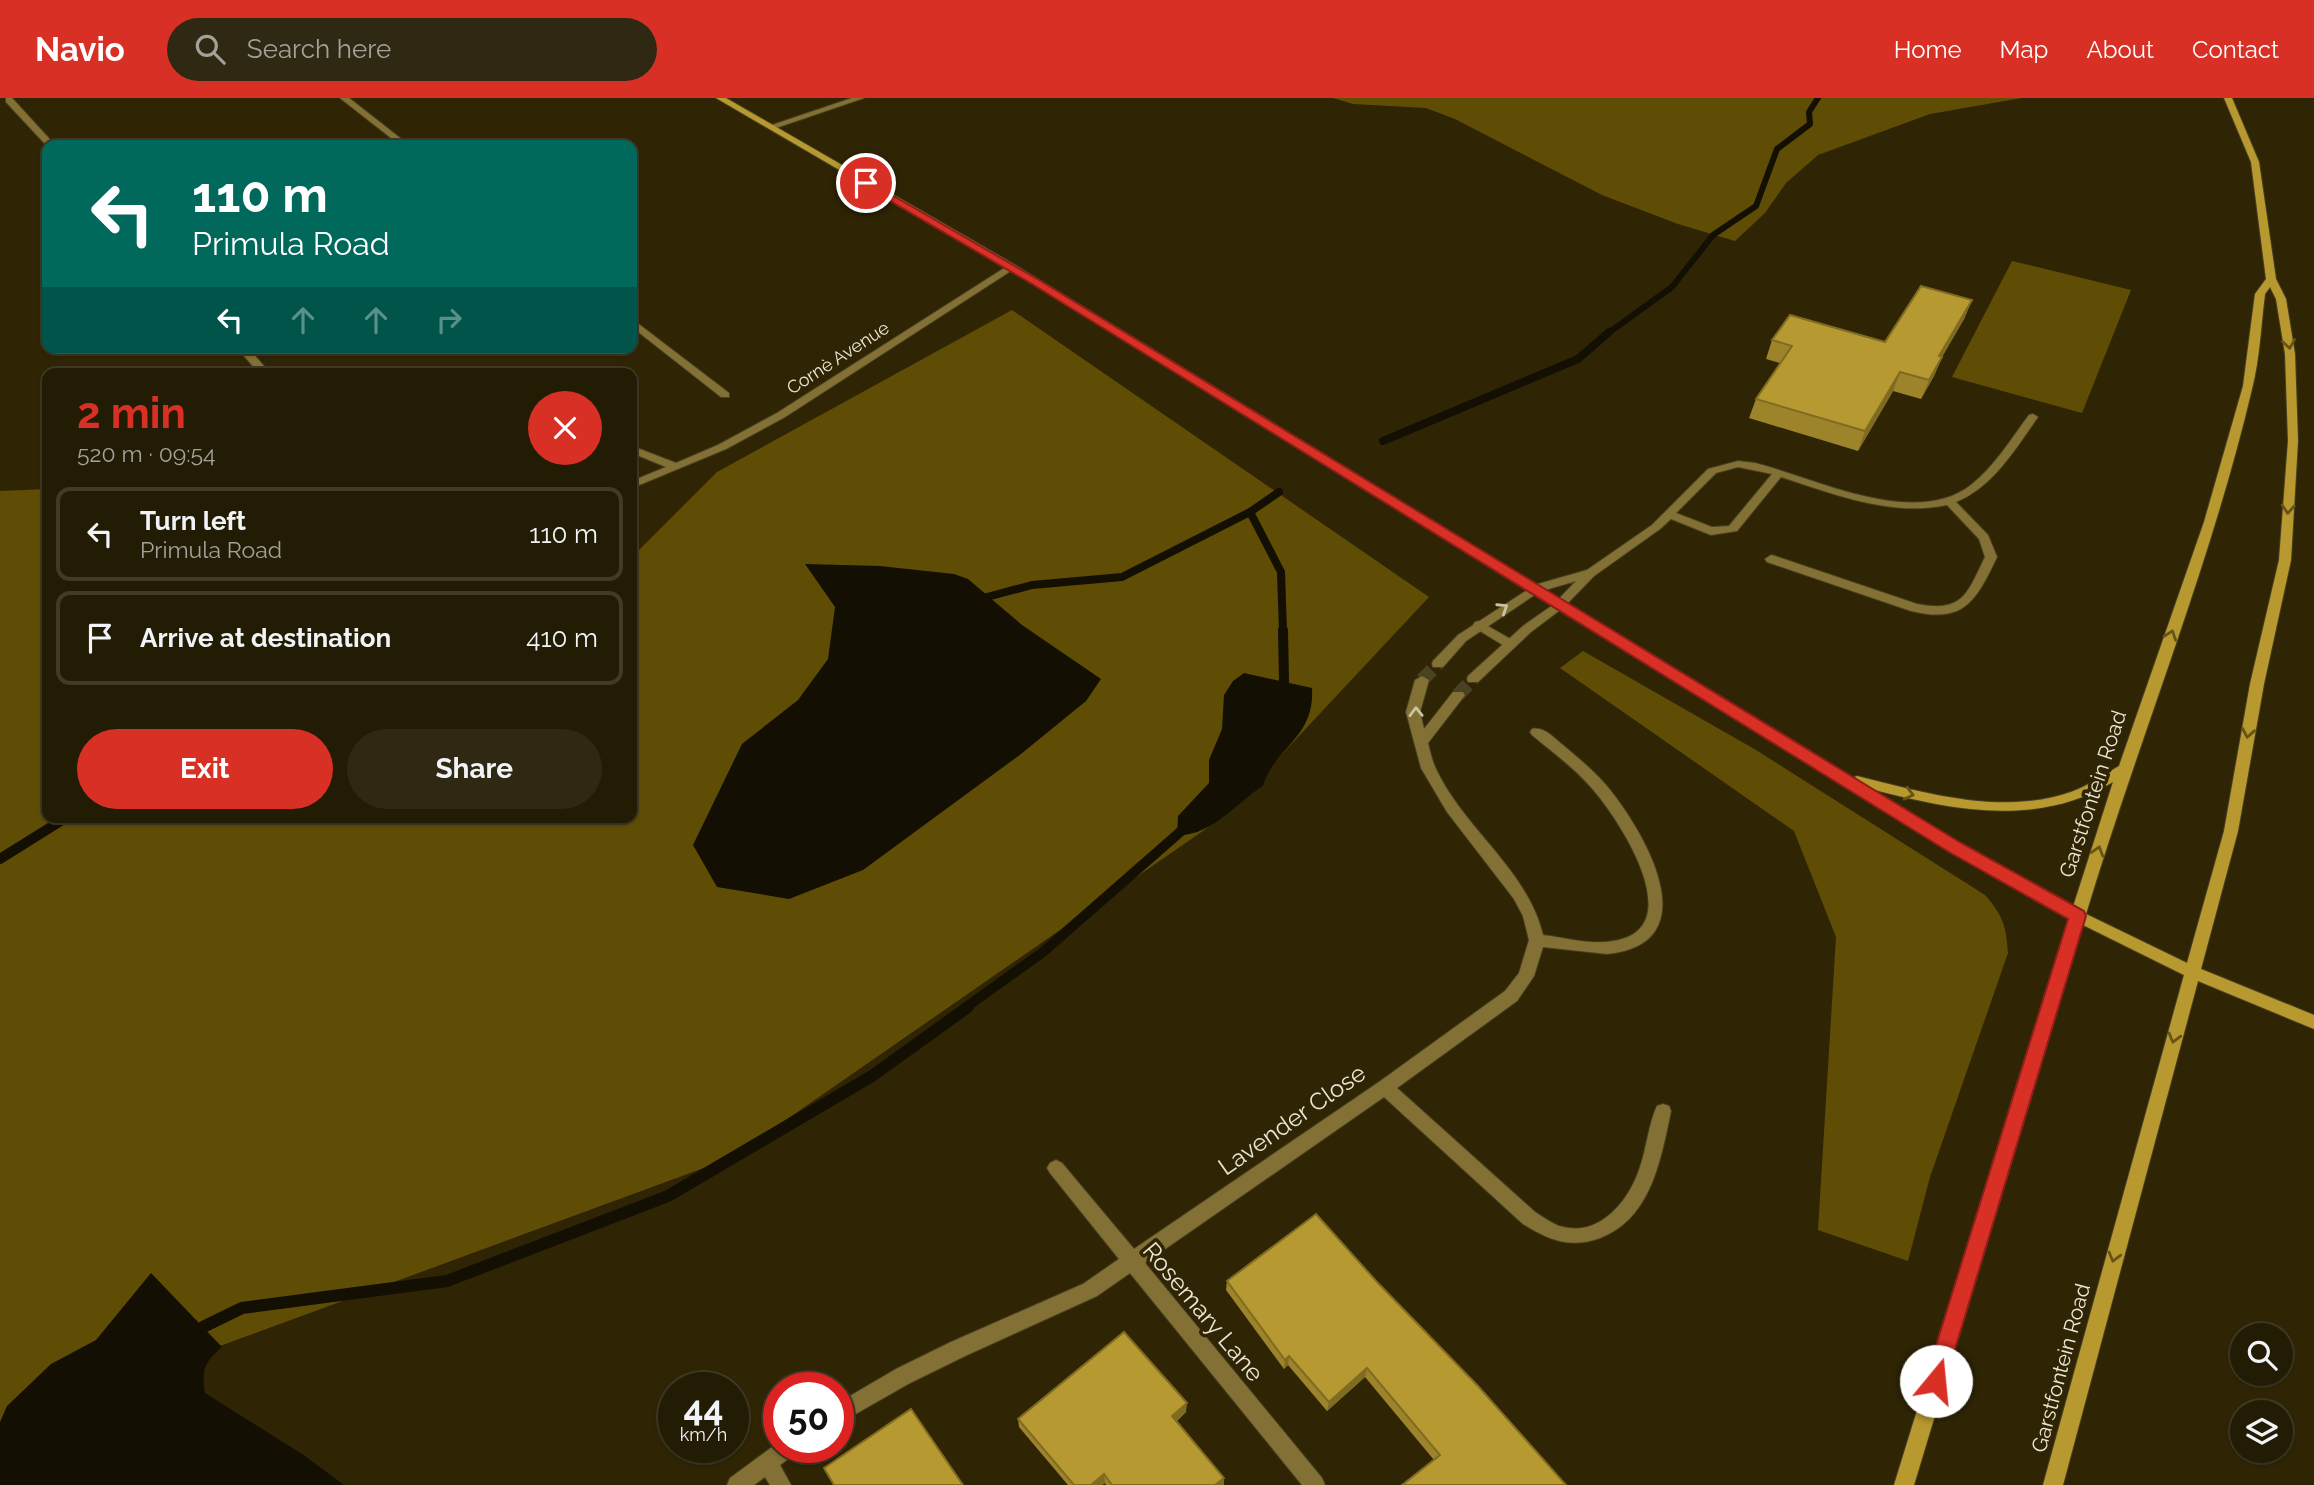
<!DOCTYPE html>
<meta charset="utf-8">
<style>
body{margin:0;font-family:Raleway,sans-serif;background:#2f2913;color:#f1f3f6;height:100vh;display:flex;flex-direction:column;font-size:26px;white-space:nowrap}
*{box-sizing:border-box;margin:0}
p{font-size:23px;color:#a3a19a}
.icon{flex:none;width:38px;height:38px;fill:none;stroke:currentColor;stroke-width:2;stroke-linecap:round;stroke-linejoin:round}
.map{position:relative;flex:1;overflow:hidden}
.drawer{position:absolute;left:42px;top:270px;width:595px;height:455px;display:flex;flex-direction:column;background:#231c04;border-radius:14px;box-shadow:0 2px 5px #0004,0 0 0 2px #403a26}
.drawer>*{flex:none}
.top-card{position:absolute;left:42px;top:42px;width:595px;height:214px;border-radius:14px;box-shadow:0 2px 5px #0004,0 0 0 2px #403a26;background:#00695c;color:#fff;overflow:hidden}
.buttons{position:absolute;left:2230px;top:1225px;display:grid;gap:14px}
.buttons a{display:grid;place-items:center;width:63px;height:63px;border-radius:50%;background:#231c04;box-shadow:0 2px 5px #0004,0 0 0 2px #403a26;font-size:35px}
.speed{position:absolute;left:658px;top:1274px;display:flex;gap:14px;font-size:35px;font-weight:700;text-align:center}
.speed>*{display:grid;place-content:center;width:91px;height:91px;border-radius:50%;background:#231c04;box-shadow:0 2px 5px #0004,0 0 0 2px #403a26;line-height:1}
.speed small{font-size:18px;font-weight:400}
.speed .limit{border:10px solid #d22;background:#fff;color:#111}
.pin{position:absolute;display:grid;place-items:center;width:60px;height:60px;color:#fff;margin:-30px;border:4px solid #fff;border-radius:50%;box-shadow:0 2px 7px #0007}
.me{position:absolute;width:77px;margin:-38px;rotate:17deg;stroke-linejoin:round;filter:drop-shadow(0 0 5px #0008)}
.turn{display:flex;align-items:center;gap:24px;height:147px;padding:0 35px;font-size:32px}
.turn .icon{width:91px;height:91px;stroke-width:2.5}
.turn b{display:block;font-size:49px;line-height:60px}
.lanes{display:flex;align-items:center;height:66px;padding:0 35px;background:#0003;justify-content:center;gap:35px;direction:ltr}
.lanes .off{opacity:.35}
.round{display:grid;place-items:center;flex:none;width:74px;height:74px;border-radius:37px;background:#2f2913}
.overview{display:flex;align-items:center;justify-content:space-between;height:119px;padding:0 35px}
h1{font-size:42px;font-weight:700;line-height:52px;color:#d93025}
.cta{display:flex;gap:14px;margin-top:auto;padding:14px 35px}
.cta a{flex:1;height:80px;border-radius:42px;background:#d93025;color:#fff;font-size:28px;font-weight:700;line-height:80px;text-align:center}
.cta a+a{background:#2f2913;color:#f1f3f6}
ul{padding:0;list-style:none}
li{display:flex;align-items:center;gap:21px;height:94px;margin:0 14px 10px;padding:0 21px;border:4px solid #403a26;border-radius:14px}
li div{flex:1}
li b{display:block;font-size:26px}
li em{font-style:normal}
header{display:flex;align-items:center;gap:42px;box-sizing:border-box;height:98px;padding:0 35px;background:#d93025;color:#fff}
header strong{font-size:33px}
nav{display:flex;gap:38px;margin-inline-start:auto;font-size:24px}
.search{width:490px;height:63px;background:#2f2913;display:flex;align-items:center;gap:18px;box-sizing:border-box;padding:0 24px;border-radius:38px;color:#a3a19a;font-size:26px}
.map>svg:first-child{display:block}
</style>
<header>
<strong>Navio</strong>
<div class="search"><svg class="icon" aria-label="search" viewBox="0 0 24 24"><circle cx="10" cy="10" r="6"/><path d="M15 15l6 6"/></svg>Search here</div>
<nav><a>Home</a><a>Map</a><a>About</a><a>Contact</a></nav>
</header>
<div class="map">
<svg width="2314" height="1387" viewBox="0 0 2314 1387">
<rect width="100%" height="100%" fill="#2f2505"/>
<g fill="#604d05">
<path d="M1333,0H2022L1930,16L1818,57L1786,85L1765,115L1735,143L1678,126L1602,97L1455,21L1426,10L1353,6Z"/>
<path d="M2012,163L2131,192L2082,315L1952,279Z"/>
<path d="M1012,212L1429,499L1223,719L731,1060L0,1329V393L47,391V719H632V459L717,374Z"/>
<path d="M1583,553L1756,652L1985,797C2003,818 2006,827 2008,855L1930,1079L1908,1163L1818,1132L1836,839L1794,733L1560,570Z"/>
</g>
<g fill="#130f03">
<path d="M805,466L880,468L954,476L968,481L1022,527L1101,581L1086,603L1021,656L863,772L789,801L717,789L693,747L742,646L798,602L828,561L835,509Z"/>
<path d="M1244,575L1312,590C1315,641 1274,649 1263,688C1237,704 1211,739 1177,737L1178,718L1209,685V662L1222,631L1224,597L1233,583Z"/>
<path d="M151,1175L222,1249C205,1263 201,1272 205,1295L305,1358L344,1387H0V1324L7,1308L51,1266L96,1242Z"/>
</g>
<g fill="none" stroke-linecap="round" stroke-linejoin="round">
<path stroke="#130f03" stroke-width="6" d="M1607,236L1672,189L1713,137L1756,108L1777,51L1810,26L1809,14L1818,0"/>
<g stroke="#130f03" stroke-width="8">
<path d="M1383,343L1578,261L1609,234"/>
<path d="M1279,394L1250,414L1281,474L1283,533"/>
<path d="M987,499L1032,487L1122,479L1250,414"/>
</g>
<g stroke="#130f03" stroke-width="10">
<path d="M1279,595L1284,583L1283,532"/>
<path d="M0,761L67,719"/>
<path d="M965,910L1043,854L1187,728"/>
</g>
<path stroke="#130f03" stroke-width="12" d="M203,1229L242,1210L447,1183L668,1098L872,978L968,909"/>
<g stroke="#4b4224" stroke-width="14" stroke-dasharray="14 7" stroke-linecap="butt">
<path d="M1422,582L1438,566"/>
<path d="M1458,597L1473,581"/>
</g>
<defs>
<g id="lane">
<path d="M852,0H864L773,31L766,29Z"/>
<path d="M2033,316L2038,319C2015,351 1994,388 1956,404L1988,437L1997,459C1976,503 1964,526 1911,513L1767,464L1765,461L1771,457L1775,458L1917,506C1963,515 1967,496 1985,459L1979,441L1947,407C1890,419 1834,396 1781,379L1737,433L1711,437L1671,421L1660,431L1594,478L1564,509L1560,510L1554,506L1576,483L1535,495L1529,491L1531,488L1587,472L1652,427L1708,371L1738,363L1755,365C1815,380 1915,431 1971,387C1995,368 2011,341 2029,317ZM1738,369L1772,376L1729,428L1712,429L1676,415L1716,375Z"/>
<path d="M1479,523L1514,543L1516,546L1514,549H1506L1475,530L1473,527L1475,524Z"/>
</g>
<g id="street">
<path d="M6,0H12L55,47L47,48L6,4Z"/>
<path d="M340,0H349L409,47H400Z"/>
<path d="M1009,167L1017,169L785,319L726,351L632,390V383L666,369L632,355V348L676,365L718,347L777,315Z"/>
<path d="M632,221L729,295V299H721L632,229Z"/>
<path d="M237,250H248L270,275H259Z"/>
<path d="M1535,487L1539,488L1541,491L1539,494L1466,543L1443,569H1433L1432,566L1433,563L1458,537Z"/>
<path d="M1560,502L1564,503L1566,506L1564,509L1531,534L1478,584H1468L1467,581L1468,578L1523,528Z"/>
<path d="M1422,578L1429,582L1420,614L1424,631L1453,594H1463L1465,597L1428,645C1430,653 1432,663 1436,671C1464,731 1527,771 1543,837C1566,840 1590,847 1613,843C1693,831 1617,717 1589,687C1572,668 1551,653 1532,637L1530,634L1532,631C1544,628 1555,641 1564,648C1582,663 1600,678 1614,697C1649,743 1706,846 1607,856L1543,849L1534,878L1517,903L1397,990L1535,1114C1543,1119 1551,1125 1559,1128C1601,1141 1631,1100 1641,1066C1647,1047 1649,1025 1657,1008L1663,1006L1669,1008L1671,1013C1661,1061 1651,1121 1600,1140C1569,1151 1549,1142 1523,1126L1384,999L1145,1165L1322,1380L1325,1387H1302L1130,1175L1097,1198L965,1258L910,1285L838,1326V1305L896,1271L951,1244L1083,1186L1119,1161L1050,1075L1047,1070L1050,1065L1056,1062L1062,1065L1134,1151L1379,984L1505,893L1519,875L1529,842L1523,818L1514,801L1447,714L1421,670L1406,614L1415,582Z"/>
<path d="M779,1344V1349H798L795,1356L780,1367L791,1387H770L765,1379L754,1387H727L730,1380Z"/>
</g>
<path id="secondary" d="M716,0H726L1015,167L1852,680L1857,678C1925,695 2002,718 2071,694C2088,688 2103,677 2119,668L2204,424L2243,288L2255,196L2266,181L2251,64L2224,0H2232L2259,64L2276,181L2286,201L2295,256L2298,343L2291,462L2264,586L2238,733L2201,871L2314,917V931L2198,883L2063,1387H2043L2184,877L2083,827L1914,1387H1894L2069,821L1950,754L1009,171ZM2270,189L2276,201L2285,256L2288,343L2279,462L2250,586L2224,733L2187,865L2086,816C2139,640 2210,469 2252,291C2260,260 2261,227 2265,196ZM2113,684L2073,809L1960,746L1871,691C1952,712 2037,730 2113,684Z"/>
</defs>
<use href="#lane" stroke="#494022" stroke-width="2"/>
<use href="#street" stroke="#494022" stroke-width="2"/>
<use href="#secondary" stroke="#494022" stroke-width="2"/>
<use href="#lane" fill="#837034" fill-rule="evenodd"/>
<use href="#street" fill="#837034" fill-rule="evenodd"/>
<use href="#secondary" fill="#b8992f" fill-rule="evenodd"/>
</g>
<g fill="#9d842a">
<path d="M1972,202L1964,221L1942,259L1934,278L1921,301L1893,293L1858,353L1749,320L1756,301L1780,265L1766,261L1772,242L1885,244Z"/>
<path d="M1227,1183L1377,1184L1566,1387L1434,1362L1365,1279L1327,1313L1288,1267L1284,1271L1226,1192Z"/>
<path d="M1186,1314L1177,1323L1224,1387H1106L1105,1385L1102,1387H1068L1019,1329L1018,1321Z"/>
</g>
<g fill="#806b22">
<path d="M1972,202L1964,221L1931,277L1939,258Z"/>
<path d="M1942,259L1934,278L1921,301L1929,282Z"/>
<path d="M1900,274L1893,293L1858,353L1865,333Z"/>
<path d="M1289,1258L1288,1267L1284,1271L1285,1262Z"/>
<path d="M1367,1270L1365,1279L1327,1313L1329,1304Z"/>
<path d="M1187,1305L1186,1314L1172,1327V1318Z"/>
<path d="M1104,1376L1105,1385L1102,1387H1091Z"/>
<path d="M1224,1380V1387H1215Z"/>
</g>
<g fill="#b79931" stroke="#806b22" stroke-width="2">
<path d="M1921,188L1972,202L1939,258L1942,259L1929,282L1900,274L1865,333L1756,301L1792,248L1772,242L1790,217L1885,244Z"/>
<path d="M1316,1116L1377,1184L1478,1288L1566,1387H1402L1440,1357L1367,1270L1329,1304L1289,1258L1285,1262L1227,1183Z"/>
<path d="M1124,1234L1187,1305L1172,1318L1224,1380L1215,1387H1112L1104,1376L1091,1387H1074L1018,1321Z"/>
<path d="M911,1311L963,1387H834L824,1370Z"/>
</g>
<defs><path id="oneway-chevron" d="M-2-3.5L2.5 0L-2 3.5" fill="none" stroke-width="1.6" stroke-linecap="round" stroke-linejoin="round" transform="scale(1.75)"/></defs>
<g stroke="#665316">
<use href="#oneway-chevron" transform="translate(2289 246) rotate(81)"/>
<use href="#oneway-chevron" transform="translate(2288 411) rotate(94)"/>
<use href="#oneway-chevron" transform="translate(2171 537) rotate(-71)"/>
<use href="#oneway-chevron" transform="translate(2248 635) rotate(100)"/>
<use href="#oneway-chevron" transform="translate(1909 696) rotate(14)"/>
<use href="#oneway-chevron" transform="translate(2098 753) rotate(-73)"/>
<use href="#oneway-chevron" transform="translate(2174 940) rotate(105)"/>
<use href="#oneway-chevron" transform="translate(2114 1159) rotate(105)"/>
</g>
<g stroke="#ccc3a4">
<use href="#oneway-chevron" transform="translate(1503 510) rotate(-33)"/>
<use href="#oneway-chevron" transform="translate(1416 614) rotate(-91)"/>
</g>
<path fill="#d93025" stroke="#8d1f18" stroke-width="2" d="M866,82L1039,182L1961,745L2084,813L2086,818L1943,1291L1936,1294L1928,1291L1925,1283L2068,821L1949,754L1032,186L863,87L862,85Z"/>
<g text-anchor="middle" stroke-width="7" stroke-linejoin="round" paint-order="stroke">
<g font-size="18" fill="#ece6d4" stroke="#2f2505">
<text transform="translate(838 260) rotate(-33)" y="6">Cornè Avenue</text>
</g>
<g font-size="21" fill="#ece6d4" stroke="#2f2505">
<text transform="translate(2093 696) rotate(-72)" y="7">Garstfontein Road</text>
<text transform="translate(2061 1270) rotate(-75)" y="7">Garstfontein Road</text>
</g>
<g font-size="24" fill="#ece6d4" stroke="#2f2505">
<text transform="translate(1292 1022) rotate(-35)" y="8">Lavender Close</text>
<text transform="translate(1203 1214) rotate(50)" y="8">Rosemary Lane</text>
</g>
</g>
</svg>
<div class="buttons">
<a><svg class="icon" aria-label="search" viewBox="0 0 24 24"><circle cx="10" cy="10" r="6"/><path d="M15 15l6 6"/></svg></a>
<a><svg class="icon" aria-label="layers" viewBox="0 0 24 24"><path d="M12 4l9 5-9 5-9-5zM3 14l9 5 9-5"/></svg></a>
</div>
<div class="speed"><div>44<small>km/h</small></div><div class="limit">50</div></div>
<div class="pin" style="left:866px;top:85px;background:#d93025"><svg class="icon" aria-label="arrive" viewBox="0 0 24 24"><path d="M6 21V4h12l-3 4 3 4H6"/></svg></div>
<svg class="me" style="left:1936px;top:1283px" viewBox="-20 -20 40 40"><circle r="19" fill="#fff"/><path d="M0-13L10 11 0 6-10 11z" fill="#d93025"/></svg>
<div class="top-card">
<div class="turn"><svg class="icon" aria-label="left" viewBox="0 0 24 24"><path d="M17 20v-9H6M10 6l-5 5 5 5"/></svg><div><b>110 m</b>Primula Road</div></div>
<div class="lanes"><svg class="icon" aria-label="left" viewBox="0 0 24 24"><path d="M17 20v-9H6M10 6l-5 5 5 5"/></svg><svg class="icon off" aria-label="ahead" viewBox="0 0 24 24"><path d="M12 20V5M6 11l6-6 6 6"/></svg><svg class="icon off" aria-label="ahead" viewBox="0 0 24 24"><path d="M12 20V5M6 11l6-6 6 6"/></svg><svg class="icon off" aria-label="right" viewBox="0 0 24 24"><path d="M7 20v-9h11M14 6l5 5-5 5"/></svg></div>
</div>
<section class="drawer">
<div class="overview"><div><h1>2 min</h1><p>520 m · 09:54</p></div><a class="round" style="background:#d93025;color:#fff"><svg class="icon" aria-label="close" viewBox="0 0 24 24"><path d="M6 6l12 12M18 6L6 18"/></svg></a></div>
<ul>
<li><svg class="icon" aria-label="left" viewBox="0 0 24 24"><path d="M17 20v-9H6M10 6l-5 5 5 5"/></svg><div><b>Turn left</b><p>Primula Road</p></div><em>110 m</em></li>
<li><svg class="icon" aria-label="arrive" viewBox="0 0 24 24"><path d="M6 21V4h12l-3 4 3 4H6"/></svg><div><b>Arrive at destination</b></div><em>410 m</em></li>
</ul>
<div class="cta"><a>Exit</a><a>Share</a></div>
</section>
</div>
